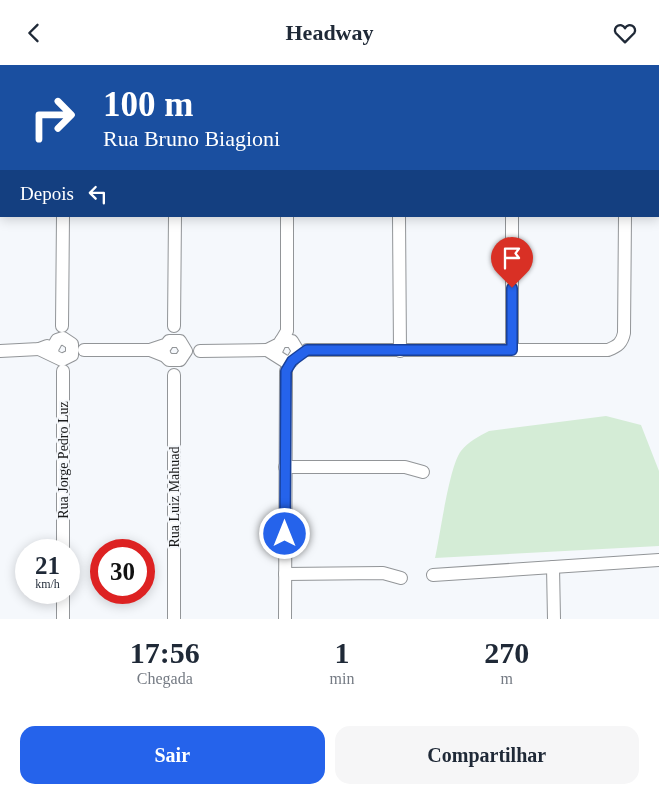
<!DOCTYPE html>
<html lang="pt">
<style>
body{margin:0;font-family:"Times New Roman",serif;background:#f6f6f7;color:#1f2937;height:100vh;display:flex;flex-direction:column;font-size:19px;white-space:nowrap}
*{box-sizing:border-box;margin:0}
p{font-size:16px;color:#747a83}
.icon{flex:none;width:28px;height:28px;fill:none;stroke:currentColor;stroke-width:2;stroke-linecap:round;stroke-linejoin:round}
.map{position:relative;height:554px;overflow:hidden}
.panel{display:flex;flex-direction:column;background:#fff;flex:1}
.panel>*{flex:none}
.banner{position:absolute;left:0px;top:0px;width:660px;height:152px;box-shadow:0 2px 12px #0003;background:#1a4fa0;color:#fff;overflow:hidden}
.speed{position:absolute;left:15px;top:474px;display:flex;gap:10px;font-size:25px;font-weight:700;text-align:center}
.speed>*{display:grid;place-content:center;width:65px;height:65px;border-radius:50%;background:#fff;box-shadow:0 2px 12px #0003;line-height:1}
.speed small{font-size:12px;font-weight:400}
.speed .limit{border:8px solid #d22;background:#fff;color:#111}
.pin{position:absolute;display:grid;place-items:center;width:42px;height:42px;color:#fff;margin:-51px -21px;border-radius:50% 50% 50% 0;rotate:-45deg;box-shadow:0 0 5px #0007}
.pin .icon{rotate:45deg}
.me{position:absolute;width:55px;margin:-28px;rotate:0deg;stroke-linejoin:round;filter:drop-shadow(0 0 4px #0008)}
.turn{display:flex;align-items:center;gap:18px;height:105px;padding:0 20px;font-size:22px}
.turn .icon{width:65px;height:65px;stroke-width:2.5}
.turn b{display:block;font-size:35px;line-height:42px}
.then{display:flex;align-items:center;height:48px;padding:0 20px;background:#0003;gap:10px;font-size:19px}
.eta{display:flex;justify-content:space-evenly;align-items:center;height:85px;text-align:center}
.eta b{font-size:30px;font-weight:600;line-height:35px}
.action{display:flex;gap:10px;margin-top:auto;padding:10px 20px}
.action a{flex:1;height:58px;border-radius:15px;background:#2563eb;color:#fff;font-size:20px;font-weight:600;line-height:58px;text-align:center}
.action a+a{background:#f6f6f7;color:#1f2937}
header{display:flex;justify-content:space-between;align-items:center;height:65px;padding:0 20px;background:#fff;font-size:22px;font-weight:600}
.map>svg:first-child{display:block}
</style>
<header><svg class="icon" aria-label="back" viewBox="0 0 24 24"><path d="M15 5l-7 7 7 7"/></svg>Headway<svg class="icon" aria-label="heart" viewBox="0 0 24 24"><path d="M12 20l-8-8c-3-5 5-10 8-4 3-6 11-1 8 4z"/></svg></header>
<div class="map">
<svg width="659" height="554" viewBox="0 0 659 554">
<rect width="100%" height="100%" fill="#f5f8fc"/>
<path fill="#d4ecd6" d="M606,351L641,360L659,406V481L435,493C440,472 449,401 461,386C468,377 479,371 489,366Z"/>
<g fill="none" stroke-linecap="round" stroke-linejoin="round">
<defs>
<g id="minor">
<path d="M399,0V1"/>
<path d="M63,1V0"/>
<path d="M175,1V0"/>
<path d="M287,1V0"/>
<path d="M513,1V0"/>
<path d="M626,1V0"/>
<path d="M399,151L400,286"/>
<path d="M62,261L63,151"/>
<path d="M174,261L175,151"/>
<path d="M281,276L287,266V151"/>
<path d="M39,284L62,295L72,290V279L63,273L57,275L52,284L53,290"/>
<path d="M84,285H150"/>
<path d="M307,285H608C618,281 622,278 624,268L625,151"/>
<path d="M512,285V151"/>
<path d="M0,286L39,284L47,281"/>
<path d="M200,286L267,285"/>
<path d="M165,291L163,285L169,276H180L186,286L180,295H169L165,291L150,285L165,280"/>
<path d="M277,291L276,286L281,276H292L298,286L292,296L286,297L267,285L277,280"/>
<path d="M285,402H405L423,407"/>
<path d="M63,485V306"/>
<path d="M553,502L554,554"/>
<path d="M285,509L383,508L401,513"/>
<path d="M433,510L659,495"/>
<path d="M63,554V528"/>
<path d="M174,554V310"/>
<path d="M285,554L286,306"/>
</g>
</defs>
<use href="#minor" stroke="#929598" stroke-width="14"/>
<use href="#minor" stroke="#fff" stroke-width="12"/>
</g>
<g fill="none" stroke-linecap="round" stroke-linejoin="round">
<defs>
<path id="route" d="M285,469L286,306L292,296L307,285H512V223"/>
</defs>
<use href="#route" stroke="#184099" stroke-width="12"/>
<use href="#route" stroke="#2563eb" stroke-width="9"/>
</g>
<g text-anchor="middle" stroke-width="4" stroke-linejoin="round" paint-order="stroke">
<g font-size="14" fill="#191a1b" stroke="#f5f8fc">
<text transform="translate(63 395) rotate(-90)" y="5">Rua Jorge Pedro Luz</text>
<text transform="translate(174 432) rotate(-90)" y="5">Rua Luiz Mahuad</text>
</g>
</g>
</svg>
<div class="speed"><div>21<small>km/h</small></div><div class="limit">30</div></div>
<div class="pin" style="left:512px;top:223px;background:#d93025"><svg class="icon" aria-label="arrive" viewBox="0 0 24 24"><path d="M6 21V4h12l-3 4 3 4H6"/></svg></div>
<svg class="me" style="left:285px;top:469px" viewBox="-20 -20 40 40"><circle r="17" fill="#2563eb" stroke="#fff" stroke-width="3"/><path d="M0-11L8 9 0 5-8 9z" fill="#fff"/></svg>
<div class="banner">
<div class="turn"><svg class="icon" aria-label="right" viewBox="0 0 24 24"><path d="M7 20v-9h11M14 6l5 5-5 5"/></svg><div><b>100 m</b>Rua Bruno Biagioni</div></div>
<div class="then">Depois<svg class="icon" aria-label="left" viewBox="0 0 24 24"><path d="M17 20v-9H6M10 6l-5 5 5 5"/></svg></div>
</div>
</div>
<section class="panel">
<div class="eta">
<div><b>17:56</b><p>Chegada</p></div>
<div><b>1</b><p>min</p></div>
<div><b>270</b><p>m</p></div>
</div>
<div class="action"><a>Sair</a><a>Compartilhar</a></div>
</section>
